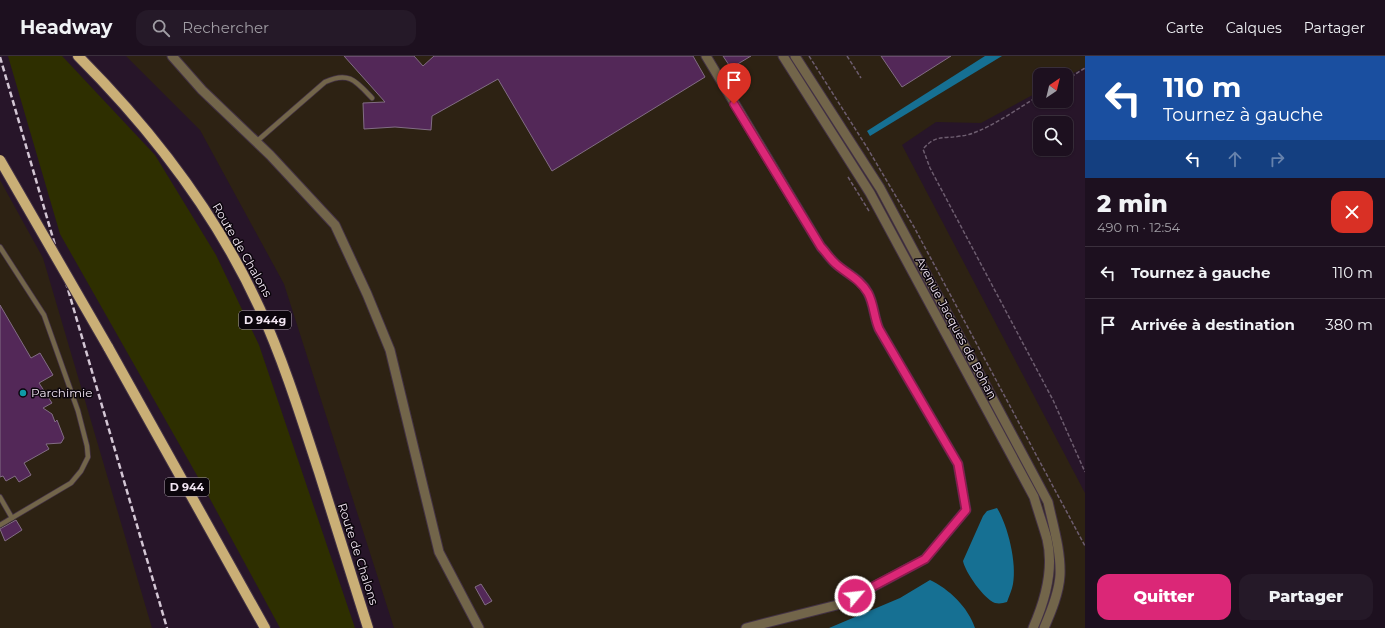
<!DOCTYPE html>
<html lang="fr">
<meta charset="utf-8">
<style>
body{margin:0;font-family:Montserrat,sans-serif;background:#251928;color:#f1f3f6;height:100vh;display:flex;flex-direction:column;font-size:15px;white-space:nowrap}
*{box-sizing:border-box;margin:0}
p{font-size:13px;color:#a09da4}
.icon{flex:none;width:22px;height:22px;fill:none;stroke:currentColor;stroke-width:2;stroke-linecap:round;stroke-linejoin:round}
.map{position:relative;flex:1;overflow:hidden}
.side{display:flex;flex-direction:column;background:#1d101f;width:300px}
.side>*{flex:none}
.hud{background:#1a4fa0;color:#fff;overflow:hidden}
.needle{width:26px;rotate:35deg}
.controls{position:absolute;left:1033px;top:12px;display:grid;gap:8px}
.controls a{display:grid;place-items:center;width:40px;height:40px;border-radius:8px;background:#1d101f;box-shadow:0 1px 3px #0004,0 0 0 1px #3b303d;font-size:20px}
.pin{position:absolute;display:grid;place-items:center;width:34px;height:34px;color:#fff;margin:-41px -17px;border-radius:50% 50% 50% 0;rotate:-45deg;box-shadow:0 0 4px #0007}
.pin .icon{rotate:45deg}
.me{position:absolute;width:44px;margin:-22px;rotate:62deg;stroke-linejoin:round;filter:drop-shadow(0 0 3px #0008)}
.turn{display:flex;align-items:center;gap:14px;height:84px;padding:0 12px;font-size:18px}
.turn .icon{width:52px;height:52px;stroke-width:2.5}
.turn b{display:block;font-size:28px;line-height:34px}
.lanes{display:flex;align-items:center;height:38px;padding:0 12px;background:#0003;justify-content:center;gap:20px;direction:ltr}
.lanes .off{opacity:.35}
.round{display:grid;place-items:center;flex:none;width:42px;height:42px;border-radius:12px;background:#251928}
.summary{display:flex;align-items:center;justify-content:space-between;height:68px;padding:0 12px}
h1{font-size:24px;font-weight:800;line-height:30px}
.cta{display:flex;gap:8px;margin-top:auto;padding:8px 12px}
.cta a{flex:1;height:46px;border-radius:12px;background:#db2777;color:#fff;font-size:16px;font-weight:800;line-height:46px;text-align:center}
.cta a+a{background:#251928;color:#f1f3f6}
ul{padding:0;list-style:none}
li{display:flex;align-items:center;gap:12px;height:52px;padding:0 12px;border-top:1px solid #3b303d}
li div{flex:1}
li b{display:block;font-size:15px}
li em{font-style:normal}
header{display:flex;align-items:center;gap:24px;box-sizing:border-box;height:56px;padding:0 20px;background:#1d101f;border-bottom:1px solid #3b303d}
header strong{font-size:19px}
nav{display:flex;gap:22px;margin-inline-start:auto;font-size:14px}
.search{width:280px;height:36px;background:#251928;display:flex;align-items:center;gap:10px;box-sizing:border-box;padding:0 14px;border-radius:12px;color:#a09da4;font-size:15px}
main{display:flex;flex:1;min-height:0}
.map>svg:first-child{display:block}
</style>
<header>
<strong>Headway</strong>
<div class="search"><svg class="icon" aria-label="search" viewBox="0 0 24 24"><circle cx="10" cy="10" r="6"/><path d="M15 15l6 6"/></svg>Rechercher</div>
<nav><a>Carte</a><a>Calques</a><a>Partager</a></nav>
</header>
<main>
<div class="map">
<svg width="1085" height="572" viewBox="0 0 1085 572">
<rect width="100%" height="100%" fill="#271529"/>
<g fill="#2d2213">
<path d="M126,0H1085V11L1066,21V19H1040V35L981,67L936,66L902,89L1085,437V572H394L284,228L200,74Z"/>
<path d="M0,124L43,202L152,572H0Z"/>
</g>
<path fill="#2e2f00" d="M8,0H62L64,2L155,99L216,199L259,289L355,572H280L203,430L60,178Z"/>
<g fill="#167093">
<path d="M985,0H1002L870,80L867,75Z"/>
<path d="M997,452C1008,470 1017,507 1013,528C1012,534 1009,540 1007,546C1003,547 1000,548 995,547C984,543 965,516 963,505L983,460L987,455Z"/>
<path d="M930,524C949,533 968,551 975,572H829L900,542Z"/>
</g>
<g fill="#532858" stroke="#826d84">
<path d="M344,0H414L423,10L434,0H693L705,21L552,115L498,23L432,60L431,74L395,71L364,73L363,47L385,46Z"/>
<path d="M723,0H751L731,12Z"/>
<path d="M881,0H951L902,31Z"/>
<path d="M0,249L31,302L40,297L53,319L39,327L52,347L43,352L52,358L55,366L57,364L64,382L61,387L46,388L49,393L24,407L31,419L19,426L15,420L6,425L3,420L0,421Z"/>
<path d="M16,464L22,474L5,485L0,473Z"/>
<path d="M481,528L492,545L485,549L475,531Z"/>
</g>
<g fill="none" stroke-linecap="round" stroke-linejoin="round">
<defs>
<g id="lane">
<path d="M256,86L325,26C349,15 356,25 372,42"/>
<path d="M0,191L44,259L78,355L87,390L88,401L81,415L71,427L0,469"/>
<path d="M0,441L12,462"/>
</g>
<g id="street">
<path d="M172,0L202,34L270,99L335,169L367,238L390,294L439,496L479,572"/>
<path d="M706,0L821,191C826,196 830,203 836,208C847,218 861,223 868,237C874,248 874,262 879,273L958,408L966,454L925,503L841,548L746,572"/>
<path d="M783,0L870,137L1034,441C1038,455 1043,469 1047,483C1054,512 1045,545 1033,572"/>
<path d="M795,0L880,132L1048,446C1053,469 1061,495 1060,519C1059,537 1051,556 1044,572"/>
</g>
<g id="primary">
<path d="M78,0C151,73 217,159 260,253C284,306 301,361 319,416C335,468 352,520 368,572"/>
<path d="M108,291L265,572"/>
</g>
</defs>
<use href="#lane" stroke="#433245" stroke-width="6"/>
<use href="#street" stroke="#433245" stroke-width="11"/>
<use href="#primary" stroke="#433245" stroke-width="12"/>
<g stroke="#6d5d6f" stroke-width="1.5" stroke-dasharray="4 2" stroke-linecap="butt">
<path d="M809,0L868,93L914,171L1085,490"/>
<path d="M847,0L861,22"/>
<path d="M1066,24L1085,12"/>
<path d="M1040,39C1020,51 983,78 961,80C944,83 936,78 923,93L930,112L1053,344L1085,416"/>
<path d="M848,121L869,155"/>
</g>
<use href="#lane" stroke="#72654a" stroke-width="4.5"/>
<use href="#street" stroke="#72654a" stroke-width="9"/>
<use href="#primary" stroke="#caaf76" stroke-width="10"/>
<path stroke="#d3c6d4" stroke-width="2.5" stroke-dasharray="6 3" stroke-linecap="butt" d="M0,1L167,572"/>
<defs>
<path id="primary-bridge" d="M0,104L108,291"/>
</defs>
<use href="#primary-bridge" stroke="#433245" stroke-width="12" stroke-linecap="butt"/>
<use href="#primary-bridge" stroke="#caaf76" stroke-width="10"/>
</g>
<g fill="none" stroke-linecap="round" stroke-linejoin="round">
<defs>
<path id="route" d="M734,48L821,191C826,196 830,203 836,208C847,218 860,223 868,237C874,248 874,262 879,273L958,408L966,454L925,503L855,540"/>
</defs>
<use href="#route" stroke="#8e194d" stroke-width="10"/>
<use href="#route" stroke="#db2777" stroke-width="7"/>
</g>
<circle fill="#0f9aa8" stroke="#0b050c" stroke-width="1.5" cx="23" cy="337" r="4"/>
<g text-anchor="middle" stroke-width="3" stroke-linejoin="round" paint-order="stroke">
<g fill="#0b050c" stroke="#aca2ad" stroke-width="1">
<rect x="239" y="255" width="52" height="18" rx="3"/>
<rect x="165" y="422" width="44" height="18" rx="3"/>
</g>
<g font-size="11" font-weight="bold" fill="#f1e5f2">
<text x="265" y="268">D 944g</text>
<text x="187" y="435">D 944</text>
</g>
<g font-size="12" fill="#f1e5f2" stroke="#0b050c">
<text transform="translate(242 194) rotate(60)" y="4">Route de Chalons</text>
<text transform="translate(956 272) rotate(62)" y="4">Avenue Jacques de Bohan</text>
<text transform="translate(358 498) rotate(72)" y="4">Route de Chalons</text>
</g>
<g font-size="12" fill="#f1e5f2" stroke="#0b050c" text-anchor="start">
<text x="31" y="341">Parchimie</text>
</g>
</g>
</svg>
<div class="controls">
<a><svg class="needle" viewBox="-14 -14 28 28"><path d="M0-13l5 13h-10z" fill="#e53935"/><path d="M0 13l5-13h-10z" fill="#a09da4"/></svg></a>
<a><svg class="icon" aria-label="search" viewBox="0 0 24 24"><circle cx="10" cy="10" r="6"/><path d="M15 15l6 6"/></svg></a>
</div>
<div class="pin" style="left:734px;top:48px;background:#d93025"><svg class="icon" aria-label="arrive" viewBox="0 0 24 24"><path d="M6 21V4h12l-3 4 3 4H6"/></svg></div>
<svg class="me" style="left:855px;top:540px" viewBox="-20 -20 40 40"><circle r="17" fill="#db2777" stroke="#fff" stroke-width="3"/><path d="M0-11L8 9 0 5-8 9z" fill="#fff"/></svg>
</div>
<section class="side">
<div class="hud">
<div class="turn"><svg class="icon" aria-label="left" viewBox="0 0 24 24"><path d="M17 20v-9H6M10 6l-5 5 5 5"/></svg><div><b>110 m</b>Tournez à gauche</div></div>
<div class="lanes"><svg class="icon" aria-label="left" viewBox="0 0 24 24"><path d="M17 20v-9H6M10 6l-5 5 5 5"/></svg><svg class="icon off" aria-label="ahead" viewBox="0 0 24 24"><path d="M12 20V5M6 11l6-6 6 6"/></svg><svg class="icon off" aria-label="right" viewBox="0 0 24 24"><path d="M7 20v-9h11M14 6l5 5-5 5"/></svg></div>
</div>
<div class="summary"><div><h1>2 min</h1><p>490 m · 12:54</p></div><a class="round" style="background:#d93025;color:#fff"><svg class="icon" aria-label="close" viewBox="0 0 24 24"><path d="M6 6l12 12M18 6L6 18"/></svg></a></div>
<ul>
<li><svg class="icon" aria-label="left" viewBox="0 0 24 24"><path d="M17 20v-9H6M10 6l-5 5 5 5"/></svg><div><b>Tournez à gauche</b></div><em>110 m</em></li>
<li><svg class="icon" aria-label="arrive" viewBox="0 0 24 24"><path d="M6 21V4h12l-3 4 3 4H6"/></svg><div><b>Arrivée à destination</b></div><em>380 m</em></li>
</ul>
<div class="cta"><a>Quitter</a><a>Partager</a></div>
</section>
</main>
